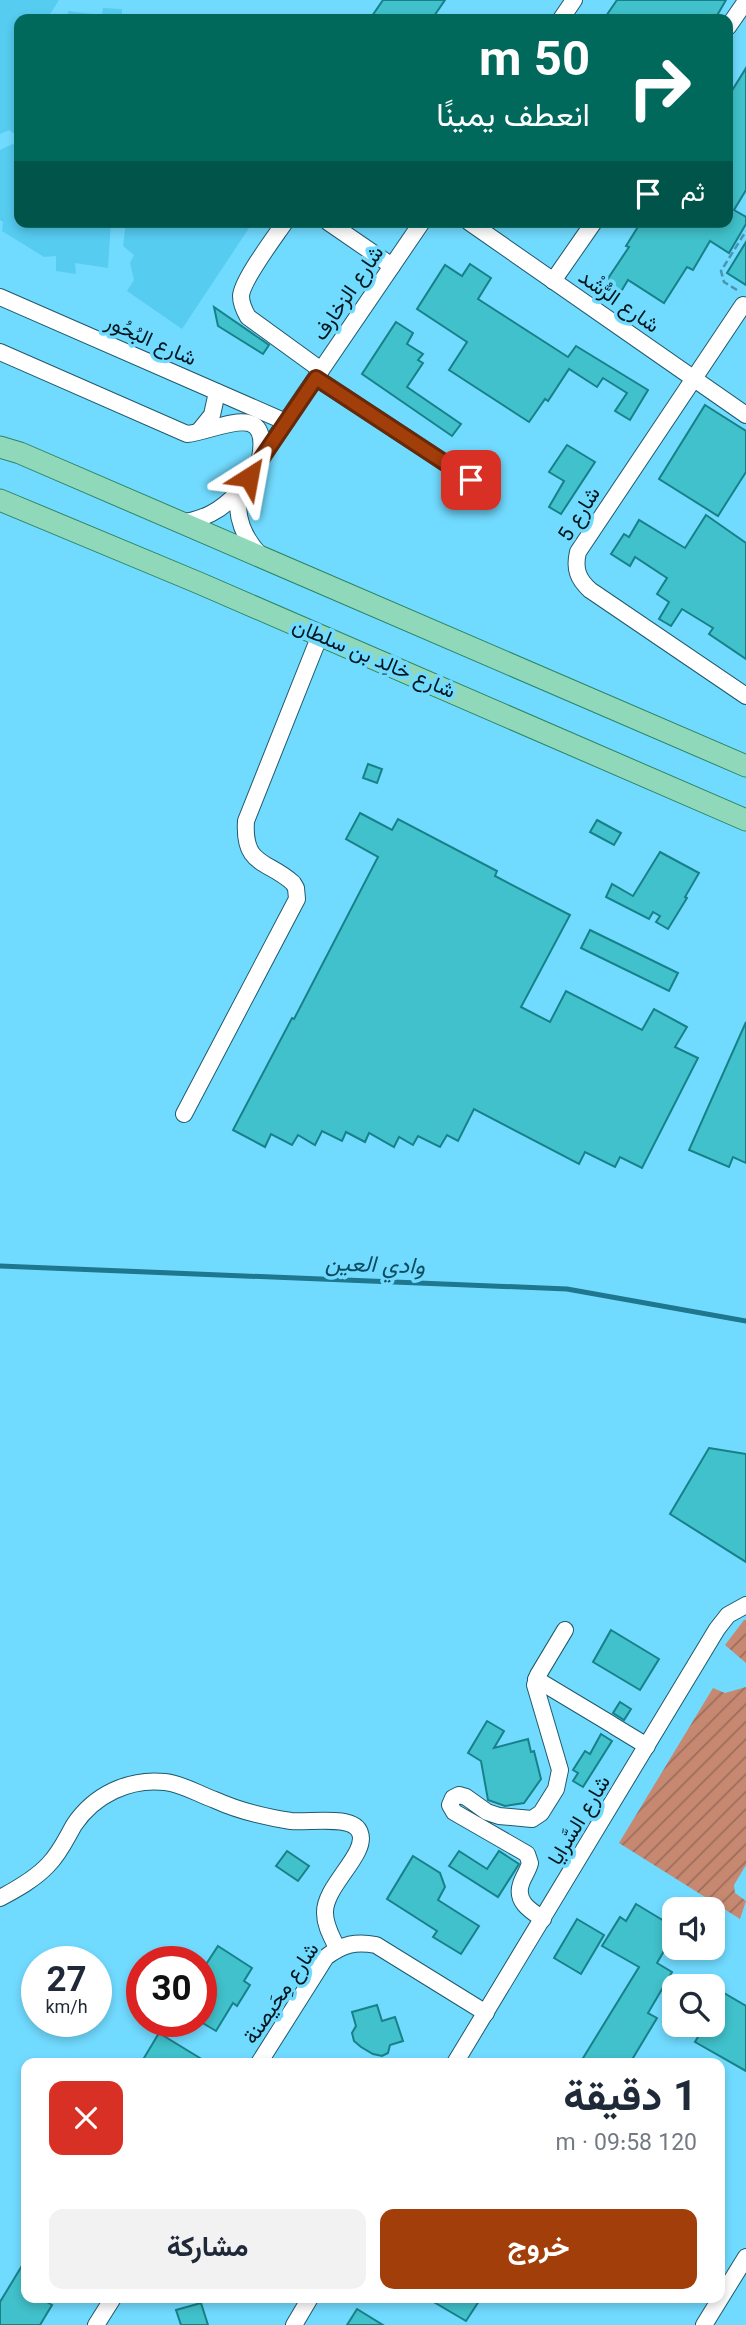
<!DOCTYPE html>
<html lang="ar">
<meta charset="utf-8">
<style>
body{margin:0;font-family:Georgia,Vazirmatn,serif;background:#f2f2f3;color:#1f2937;direction:rtl;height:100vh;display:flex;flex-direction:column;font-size:26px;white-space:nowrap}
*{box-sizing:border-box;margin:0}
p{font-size:23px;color:#747a83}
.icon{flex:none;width:38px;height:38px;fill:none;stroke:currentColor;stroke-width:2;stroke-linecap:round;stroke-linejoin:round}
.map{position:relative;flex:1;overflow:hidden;direction:ltr}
.details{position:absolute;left:21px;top:2058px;width:704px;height:245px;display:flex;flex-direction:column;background:#fff;border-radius:14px;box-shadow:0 4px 10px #0003;direction:rtl}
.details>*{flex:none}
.banner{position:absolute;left:14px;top:14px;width:719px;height:214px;border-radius:14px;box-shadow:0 4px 10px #0003;direction:rtl;background:#00695c;color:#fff;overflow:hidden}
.buttons{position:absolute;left:662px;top:1897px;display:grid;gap:14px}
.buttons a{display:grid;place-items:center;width:63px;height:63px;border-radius:14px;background:#fff;box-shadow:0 4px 10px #0003;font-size:35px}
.speed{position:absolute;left:21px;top:1946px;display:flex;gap:14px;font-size:35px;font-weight:700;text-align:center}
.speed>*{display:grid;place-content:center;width:91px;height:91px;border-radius:50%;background:#fff;box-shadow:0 4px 10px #0003;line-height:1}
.speed small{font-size:18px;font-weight:400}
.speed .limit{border:10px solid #d22;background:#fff;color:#111}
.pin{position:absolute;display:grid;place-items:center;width:60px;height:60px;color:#fff;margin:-30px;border-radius:14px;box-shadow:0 4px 10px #0006}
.me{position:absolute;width:77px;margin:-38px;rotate:34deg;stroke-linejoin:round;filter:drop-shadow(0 0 5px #0008)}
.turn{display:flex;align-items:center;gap:24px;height:147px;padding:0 28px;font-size:32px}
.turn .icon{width:91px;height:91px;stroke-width:2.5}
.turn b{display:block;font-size:49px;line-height:60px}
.then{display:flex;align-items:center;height:66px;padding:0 28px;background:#0003;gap:14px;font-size:26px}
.round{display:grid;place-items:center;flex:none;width:74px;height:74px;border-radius:14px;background:#f2f2f3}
.head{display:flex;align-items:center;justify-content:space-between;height:119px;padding:0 28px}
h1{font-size:42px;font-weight:700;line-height:52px}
.button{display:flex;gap:14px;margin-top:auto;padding:14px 28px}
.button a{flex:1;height:80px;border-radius:14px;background:#a23e0a;color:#fff;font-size:28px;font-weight:700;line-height:80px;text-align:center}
.button a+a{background:#f2f2f3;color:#1f2937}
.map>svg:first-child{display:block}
</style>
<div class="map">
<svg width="746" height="2325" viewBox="0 0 746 2325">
<defs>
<pattern id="garden-furrows" width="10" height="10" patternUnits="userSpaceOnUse" patternTransform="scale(1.75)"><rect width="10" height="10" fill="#c68870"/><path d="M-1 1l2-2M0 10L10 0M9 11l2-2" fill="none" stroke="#9e6e5b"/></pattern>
</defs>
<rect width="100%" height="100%" fill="#71dbff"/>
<g fill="#56ccf1">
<path d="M0,0H59L47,19H19V137L9,130L0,134Z"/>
<path d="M103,8L122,9V19H68V11L92,14L101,19Z"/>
<path d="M19,141V222H111L108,268L75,263L76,274L56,271V256L44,257L2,231L3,222L0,220V150Z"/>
<path d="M126,222H253L182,329L127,291L134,280L130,263L134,255L123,246Z"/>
</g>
<g fill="url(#garden-furrows)">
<path d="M744,1620H746V1663L725,1645Z"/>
<path d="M746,1687V1865L734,1885L735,1893L746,1901L740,1919L619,1843L713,1688L725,1693Z"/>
</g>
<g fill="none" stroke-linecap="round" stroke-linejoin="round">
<path stroke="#1e768f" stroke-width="5" d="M0,1266L567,1289L746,1321"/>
</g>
<g fill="#41c1cb" stroke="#188088" stroke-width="2">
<path d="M383,0H445L432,19H370Z"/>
<path d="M617,0H726L715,19H604Z"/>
<path d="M746,68V190L734,210L746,217V224L729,253L710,241L693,270L687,267L664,303L628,280L619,295L603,286L629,247L626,246L641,222H728V97Z"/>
<path d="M746,242V285L727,273Z"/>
<path d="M470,264L491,278L478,299L568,357L576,346L648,390L630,420L615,411L627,393L603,378L597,387L569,369L548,401L545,399L529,422L449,370L467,342L417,309L445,265L462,276Z"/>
<path d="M214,307L269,345L263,354L218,326Z"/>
<path d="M396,322L413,333L407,344L423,354L418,360L423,363L407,387L461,424L452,436L362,374Z"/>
<path d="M705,405L746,431V472L718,516L659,479Z"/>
<path d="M567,445L595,462L561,514L549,507L564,481L549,472Z"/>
<path d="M706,515L746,543V659L709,634L713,628L682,609L671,626L659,619L669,602L657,594L667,578L635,557L630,566L611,554L624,534L629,537L639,520L685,548Z"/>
<path d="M368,764L382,769L377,783L363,778Z"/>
<path d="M360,813L392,830L398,819L497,871L495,876L570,915L521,1007L550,1022L566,991L642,1030L654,1009L687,1027L675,1047L698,1058L642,1168L620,1157L615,1167L585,1152L579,1164L474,1109L458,1141L447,1135L440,1147L418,1136L413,1145L399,1137L394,1147L369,1133L365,1142L346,1132L342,1141L322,1131L315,1145L298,1135L292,1145L271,1134L265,1147L233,1130L292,1018L294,1019L378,857L346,839Z"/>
<path d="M597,820L621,833L614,845L590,832Z"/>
<path d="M660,852L699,873L685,897L687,898L668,929L656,922L660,916L653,912L649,919L606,897L612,884L633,896Z"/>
<path d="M590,930L678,973L669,991L581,948Z"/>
<path d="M746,1022V1163L733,1157L729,1167L689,1150Z"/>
<path d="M709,1448L746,1454V1562L670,1514Z"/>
<path d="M611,1630L659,1659L640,1690L593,1662Z"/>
<path d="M620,1702L631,1709L624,1720L613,1713Z"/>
<path d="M487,1721L504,1731L494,1748L528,1739L531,1752L534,1751L541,1779L524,1803L505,1806L488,1800L481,1761L468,1753Z"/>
<path d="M601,1734L612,1741L583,1787L573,1781L578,1773L573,1770L585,1751L590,1754Z"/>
<path d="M287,1851L309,1866L298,1881L276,1866Z"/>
<path d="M459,1851L487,1869L499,1851L519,1864L498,1897L449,1866Z"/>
<path d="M413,1856L440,1873L445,1887L438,1900L479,1926L461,1954L433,1937L437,1931L387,1899Z"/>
<path d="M636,1904L674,1927V1934L657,1963L672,1972L648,2013L657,2018L630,2063H580L639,1967L602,1946L620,1917L626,1921Z"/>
<path d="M577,1919L604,1935L581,1974L554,1958Z"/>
<path d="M218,1946L252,1968L244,1981L250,1985L237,2006L233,2003L216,2031L201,2022V1972Z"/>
<path d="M724,1993L746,2006V2071L695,2042L705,2025H712V2012Z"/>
<path d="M377,2005L382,2021L395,2017L403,2041L390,2045L388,2053L382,2056L373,2054L361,2047L354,2041L352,2033L356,2026L352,2012Z"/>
<path d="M159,2033L208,2063H141Z"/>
<path d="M26,2259V2298H40L52,2305L40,2325H0V2302Z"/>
<path d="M427,2298H481L466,2321Z"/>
<path d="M201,2303L208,2325H181L176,2310Z"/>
<path d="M357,2309L383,2325H347Z"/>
</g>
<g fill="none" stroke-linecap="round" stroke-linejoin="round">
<defs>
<g id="minor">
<path d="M561,19L574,0"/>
<path d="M728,27L746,1"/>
<path d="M285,222C275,237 242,280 241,296C241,304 244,310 248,317L321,370"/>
<path d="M328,222L392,266"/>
<path d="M469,222L746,415"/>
<path d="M553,281L594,222"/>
<path d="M0,297L286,422"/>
<path d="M743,305L578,552C574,569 578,579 590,590L746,696"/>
<path d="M0,352L187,434C217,431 271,398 260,458"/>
<path d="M316,378L471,480"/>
<path d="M199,431L212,415L217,392"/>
<path d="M238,492C236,518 243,537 261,556"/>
<path d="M178,523C203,520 221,511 238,492L422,222"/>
<path d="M184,1114L297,899L296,888L293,883C268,860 243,867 246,821L320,635"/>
<path d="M536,1679L611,1724"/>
<path d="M614,1726L647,1746"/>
<path d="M0,1898C17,1889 35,1879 48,1865C60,1853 66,1839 74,1825C94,1795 129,1778 165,1782C183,1784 198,1794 215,1800C239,1811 265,1817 291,1821C309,1823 354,1814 360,1833C368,1854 324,1886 325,1913C325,1926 332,1937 337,1948"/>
<path d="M543,1919C531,1911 515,1902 521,1884C523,1877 528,1871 530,1863L527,1854L454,1812L450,1805L453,1798L459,1795L466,1797L487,1812L499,1816L532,1819L541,1813L556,1789L560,1770L535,1685L538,1675L565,1630"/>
<path d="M259,2063L326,1957C343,1944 356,1941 376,1945L486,2013"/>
<path d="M455,2063L717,1629L728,1615L746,1605"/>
<path d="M96,2325L113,2298"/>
<path d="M294,2325L310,2298"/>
<path d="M704,2325L746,2257"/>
</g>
<g id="major">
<path d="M0,447L20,453L746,766"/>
<path d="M0,500L199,583L746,820"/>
</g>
</defs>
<use href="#minor" stroke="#205a6c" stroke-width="18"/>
<use href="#major" stroke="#2e8466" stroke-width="23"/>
<path stroke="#4995af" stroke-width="2.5" stroke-dasharray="7 3.5" stroke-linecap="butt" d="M737,290L724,282L721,271L746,231"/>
<use href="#minor" stroke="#fff" stroke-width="16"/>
<use href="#major" stroke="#90d8ba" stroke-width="21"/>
</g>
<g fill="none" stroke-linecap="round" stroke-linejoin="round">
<defs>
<path id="route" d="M249,477L316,378L471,480"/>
</defs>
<use href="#route" stroke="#692806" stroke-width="18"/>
<use href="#route" stroke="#a23e0a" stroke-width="12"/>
</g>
<g text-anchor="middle" stroke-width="7" stroke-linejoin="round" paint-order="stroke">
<g font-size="21" fill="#01171e" stroke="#71dbff">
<text transform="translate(348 293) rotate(-56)" y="7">شارع الزخارف</text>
<text transform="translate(619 301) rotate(35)" y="7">شارع الرُّشْد</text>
<text transform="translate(151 340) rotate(24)" y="7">شارع البُحُور</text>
<text transform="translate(579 514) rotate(-58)" y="7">شارع 5</text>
<text transform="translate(374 658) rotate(23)" y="7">شارع خالِد بن سلطان</text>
<text transform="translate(579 1820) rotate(-59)" y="7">شارع السَّرايا</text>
<text transform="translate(281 1993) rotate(-56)" y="7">شارع مِحَيصنة</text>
</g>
<g font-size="23" font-style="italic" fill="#0c4c5e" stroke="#71dbff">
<text transform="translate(375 1264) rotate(2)" y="8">وادي العين</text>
</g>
</g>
</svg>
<div class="buttons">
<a><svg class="icon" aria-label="sound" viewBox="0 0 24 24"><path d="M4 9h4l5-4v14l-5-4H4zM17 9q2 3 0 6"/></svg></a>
<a><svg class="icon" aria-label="search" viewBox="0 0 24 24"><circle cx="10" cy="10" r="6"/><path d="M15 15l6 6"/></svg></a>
</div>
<div class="speed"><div>27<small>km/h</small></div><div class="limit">30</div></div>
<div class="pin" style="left:471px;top:480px;background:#d93025"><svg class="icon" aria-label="arrive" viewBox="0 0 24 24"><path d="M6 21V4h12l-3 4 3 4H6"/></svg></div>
<svg class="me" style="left:249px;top:477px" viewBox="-20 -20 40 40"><path d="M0-17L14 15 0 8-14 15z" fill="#a23e0a" stroke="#fff" stroke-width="4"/></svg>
<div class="banner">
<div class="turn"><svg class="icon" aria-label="right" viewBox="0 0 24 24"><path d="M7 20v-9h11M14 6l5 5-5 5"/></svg><div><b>50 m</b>انعطف يمينًا</div></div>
<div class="then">ثم<svg class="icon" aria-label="arrive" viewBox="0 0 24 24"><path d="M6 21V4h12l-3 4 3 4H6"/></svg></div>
</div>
<section class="details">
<div class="head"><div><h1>1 دقيقة</h1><p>120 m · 09:58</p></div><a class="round" style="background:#d93025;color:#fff"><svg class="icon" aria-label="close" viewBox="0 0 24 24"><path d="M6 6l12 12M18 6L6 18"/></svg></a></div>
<div class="button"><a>خروج</a><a>مشاركة</a></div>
</section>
</div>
